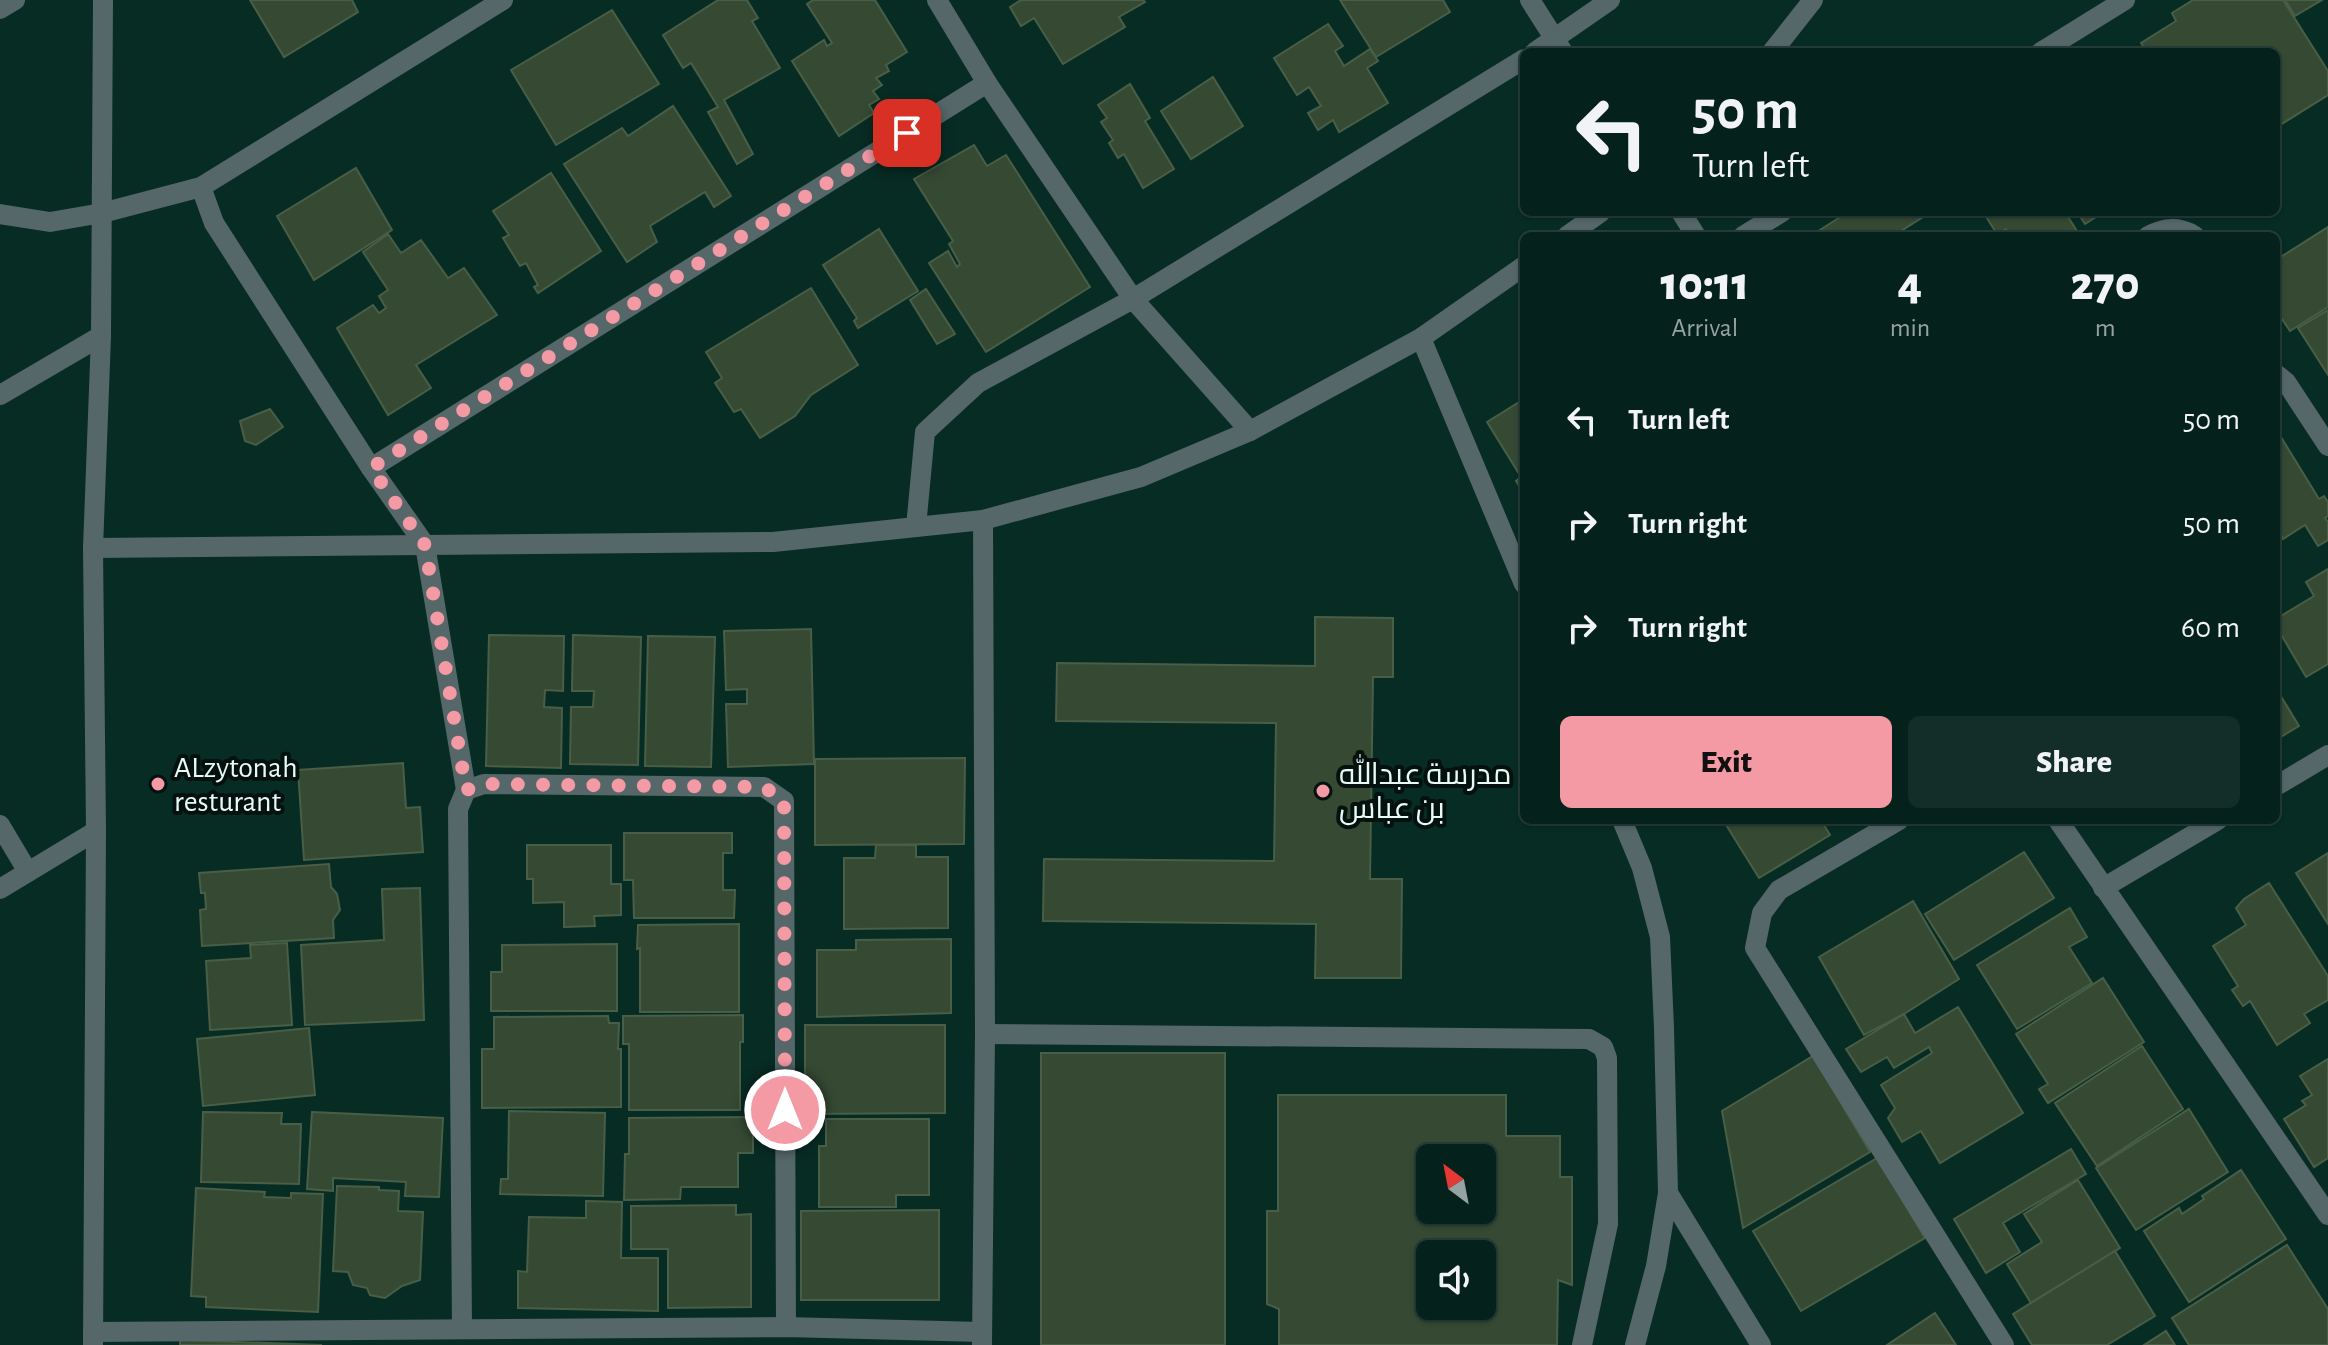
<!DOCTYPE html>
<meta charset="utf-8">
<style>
body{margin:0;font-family:"Alegreya Sans",Cairo,sans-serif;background:#132e28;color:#f1f3f6;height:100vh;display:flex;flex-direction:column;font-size:30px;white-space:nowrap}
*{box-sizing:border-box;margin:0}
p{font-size:26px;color:#97a3a3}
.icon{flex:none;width:44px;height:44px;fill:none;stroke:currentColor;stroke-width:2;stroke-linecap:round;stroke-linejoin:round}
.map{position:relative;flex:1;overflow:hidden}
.panel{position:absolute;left:1520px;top:232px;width:760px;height:592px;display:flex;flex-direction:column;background:#05211b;border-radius:12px;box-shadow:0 2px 6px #0004,0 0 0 2px #263e3a}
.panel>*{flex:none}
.banner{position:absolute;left:1520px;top:48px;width:760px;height:168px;border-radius:12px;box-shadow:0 2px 6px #0004,0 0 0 2px #263e3a;background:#05211b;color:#f1f3f6;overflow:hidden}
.needle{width:52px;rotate:328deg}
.tools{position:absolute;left:1416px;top:1144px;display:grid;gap:16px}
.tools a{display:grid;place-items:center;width:80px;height:80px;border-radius:12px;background:#05211b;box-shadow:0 2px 6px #0004,0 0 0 2px #263e3a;font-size:40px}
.pin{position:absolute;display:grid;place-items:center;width:68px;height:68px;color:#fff;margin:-34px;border-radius:16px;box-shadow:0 4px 12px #0006}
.me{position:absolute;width:88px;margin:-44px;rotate:0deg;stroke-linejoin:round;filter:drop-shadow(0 0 6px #0008)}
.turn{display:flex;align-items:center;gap:28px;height:168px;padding:0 40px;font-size:36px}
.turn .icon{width:104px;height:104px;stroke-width:2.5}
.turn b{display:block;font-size:56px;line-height:68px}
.eta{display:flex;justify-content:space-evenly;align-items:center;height:136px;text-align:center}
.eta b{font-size:48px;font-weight:800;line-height:56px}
.button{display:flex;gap:16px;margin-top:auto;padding:16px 40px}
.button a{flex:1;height:92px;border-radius:12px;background:#f49aa5;color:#111;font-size:32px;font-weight:800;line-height:92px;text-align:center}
.button a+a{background:#132e28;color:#f1f3f6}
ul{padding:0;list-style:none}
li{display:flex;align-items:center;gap:24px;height:104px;padding:0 40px}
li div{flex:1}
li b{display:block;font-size:30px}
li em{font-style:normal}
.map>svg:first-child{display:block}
</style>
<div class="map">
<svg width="2328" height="1345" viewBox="0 0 2328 1345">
<rect width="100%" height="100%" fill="#072c24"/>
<g fill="#354933" stroke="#495e47" stroke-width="2" fill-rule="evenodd">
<path d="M250,0H352L358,12L284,57Z"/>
<path d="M718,0H747L758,18L752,21L780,68L724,100L753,154L737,164L708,112L718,107L691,63L683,68L663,35Z"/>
<path d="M813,0H875L907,52L886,65L889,71L876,78L882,85L873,91L879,99L869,105L874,113L839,136L792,61L824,40L827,46L832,43L807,4Z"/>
<path d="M1021,0H1143L1145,2L1119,17L1125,27L1063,64L1034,18L1021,26L1010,7Z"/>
<path d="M1340,0H1443L1450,12L1376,57Z"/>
<path d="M2193,0H2283L2328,71V95L2280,125L2276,118V52H2147L2141,43L2176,21L2172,13Z"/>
<path d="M2285,0H2322L2295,16Z"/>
<path d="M612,10L659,84L556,145L511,70Z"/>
<path d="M1328,24L1343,46L1335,51L1344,66L1370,49L1378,61L1367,68L1388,103L1339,132L1333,120L1318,130L1308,113L1321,106L1309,87L1297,95L1274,58Z"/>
<path d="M1213,77L1243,126L1191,159L1161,111Z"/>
<path d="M1130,84L1150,118L1145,121L1174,169L1143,188L1124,154L1118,158L1109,143L1113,140L1101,122L1107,118L1098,105Z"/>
<path d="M673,106L731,196L714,207L705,192L650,226L657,242L627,262L564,164L622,128L628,136Z"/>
<path d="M974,145L987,166L1006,155L1090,287L986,352L929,263L948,251L957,267L960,264L949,244L953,241L914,179Z"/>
<path d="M356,168L392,230L314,280L277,216Z"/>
<path d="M551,173L601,251L538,293L534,287L538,285L526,263L520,266L503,238L509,235L493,211Z"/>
<path d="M1848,212H1931L1893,236H1824L1820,230Z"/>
<path d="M1983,212H2065L2080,236H2010L2006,229L1997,234Z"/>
<path d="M2077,212H2104L2085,224Z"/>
<path d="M2328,227V307L2290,331L2276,310V260Z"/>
<path d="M879,229L918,291L858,328L854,321L857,318L823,265Z"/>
<path d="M388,234L401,253L421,240L448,278L464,268L497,315L416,365L431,388L388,415L337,328L373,305L379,313L386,308L379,296L388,290L363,252Z"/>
<path d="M811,288L858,365L811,395L795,416L760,438L741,409L734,412L715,383L722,378L706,352Z"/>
<path d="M926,289L955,334L937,344L910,300Z"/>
<path d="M2328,310V375L2298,328Z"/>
<path d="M1524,399V494L1516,481L1521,477L1487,422Z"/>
<path d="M270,409L283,427L256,445L245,441L240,421Z"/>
<path d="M2276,429L2319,499L2324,496L2328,502V516L2325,518L2328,522V540L2318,546L2305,525L2283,539L2276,526Z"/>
<path d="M2328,569V664L2306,677L2276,626V619L2314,596L2306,582Z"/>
<path d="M1315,617L1393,618V677H1373L1370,879H1402L1401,978H1315L1316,924L1043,921L1044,859L1274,861L1276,723L1056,721L1057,663L1315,666Z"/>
<path d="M811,629L814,764L728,767L726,704H747V689L726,690L724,631Z"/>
<path d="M489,635L564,636L563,691L545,690L544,707L562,708L561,768L486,766Z"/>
<path d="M573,635L641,637L638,765L570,764L571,707H593L594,691H572Z"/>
<path d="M648,636L715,637L711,767L645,766Z"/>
<path d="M2276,688L2299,726L2276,740Z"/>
<path d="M965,758L964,844L815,845V759Z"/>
<path d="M403,763L406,808L420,807L423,852L304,860L298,770Z"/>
<path d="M1723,820H1821L1830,835L1759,878Z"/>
<path d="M624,833H732V853H723V890H735L734,918H634L633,880H624Z"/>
<path d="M527,845H611V884H621V915L594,916L595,926L564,927V902L533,903V879H527Z"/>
<path d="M876,845H916V857H948V928L844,929V858H875Z"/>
<path d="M2024,852L2054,898L1954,960L1925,914Z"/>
<path d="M2328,853V924L2296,873Z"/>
<path d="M329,864L331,887L337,894L340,910L333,920L334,938L202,946L200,910L206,909L205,893H201L199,873Z"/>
<path d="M2269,883L2328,976V1000L2304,1014L2310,1023L2277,1045L2250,1001L2243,1006L2232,990L2238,986L2213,946L2246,925L2236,908L2244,899Z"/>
<path d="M420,888L424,1020L305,1025L301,945L384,940L382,889Z"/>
<path d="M1913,901L1959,979L1904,1014L1864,1035L1819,957Z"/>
<path d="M2070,908L2087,937L2069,947L2092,983L2017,1029L1977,965Z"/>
<path d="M739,924V1012H640V948L637,949L638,925Z"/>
<path d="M951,939V1013L817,1017V950H856V940Z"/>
<path d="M287,943L292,1025L210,1030L206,961L251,958L250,945Z"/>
<path d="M617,944V1011H491V972H502V945Z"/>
<path d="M2103,978L2144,1042L2048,1103L2039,1089L2048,1084L2016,1034Z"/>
<path d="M1958,1007L2023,1113L1940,1163L1921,1131L1902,1142L1888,1118L1895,1108L1881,1085L1932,1053L1929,1047L1894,1068L1887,1057L1861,1072L1846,1049L1904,1014L1915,1033Z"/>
<path d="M743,1015V1042H740V1110H629V1044H623V1016Z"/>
<path d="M608,1016L609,1023H619L618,1049H621V1107L482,1108V1049H494V1017Z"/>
<path d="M805,1025H945V1113L805,1114Z"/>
<path d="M309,1028L315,1095L203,1106L197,1039Z"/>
<path d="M2142,1046L2183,1109L2097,1166L2055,1103Z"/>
<rect x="1041" y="1053" width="184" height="292"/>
<path d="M1813,1056L1870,1152L1743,1228L1722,1111Z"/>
<path d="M2328,1059V1158L2314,1167L2284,1119L2306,1105L2302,1101L2312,1095L2300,1076Z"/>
<path d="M1278,1095H1506V1136H1560V1177H1572V1285L1558,1280L1557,1345H1279V1309L1267,1304V1211H1278ZM1430,1158H1482V1210H1430ZM1430,1254H1482V1306H1430Z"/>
<path d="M2189,1109L2228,1172L2136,1230L2096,1168Z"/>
<path d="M509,1111L605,1113L603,1196L500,1194L501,1179H508Z"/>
<path d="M203,1112L282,1113L281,1124H301L299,1184L201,1182Z"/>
<path d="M312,1112L443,1118L439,1197L405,1196L406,1182L333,1178V1191L307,1189Z"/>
<path d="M753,1117V1153H738V1187H681L680,1199L624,1200L625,1154H629V1118Z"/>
<path d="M826,1119H929V1195H896V1207H819V1146H826Z"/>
<path d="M2071,1149L2086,1174L2003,1223L2020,1252L1986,1273L1954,1219Z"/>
<path d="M1877,1158L1925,1238L1801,1311L1753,1231Z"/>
<path d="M2241,1170L2286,1239L2189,1302L2144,1231L2179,1208L2182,1214L2204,1199L2202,1196Z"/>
<path d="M2078,1180L2120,1248L2031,1303L2007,1264L2042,1242L2024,1214Z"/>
<path d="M337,1186L379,1187V1190L399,1191L398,1211L423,1212L420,1280L402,1286L385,1298L370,1295L367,1288L353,1285L348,1272L333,1271Z"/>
<path d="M196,1188L265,1192L264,1197L291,1198V1193L323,1194L318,1312L206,1307V1297L191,1296Z"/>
<path d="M586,1201L622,1202L621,1258H658V1311L518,1308V1271L527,1272L529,1217L586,1218Z"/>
<path d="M736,1205V1215L751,1214V1307L668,1308V1249H631V1206Z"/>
<path d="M939,1210V1300H801V1211Z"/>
<path d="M2287,1245L2328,1309V1345H2189L2172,1318Z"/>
<path d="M2115,1251L2155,1316L2107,1345H2032L2013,1314Z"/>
<path d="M1935,1313L1956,1345H1887Z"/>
<path d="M2166,1331L2175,1345H2144Z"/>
<path d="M180,1340L322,1345H180Z"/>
</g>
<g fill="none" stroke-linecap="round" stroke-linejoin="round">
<g stroke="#566769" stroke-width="20">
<path d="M937,0L987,83L1133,299L1250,431"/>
<path d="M1530,0L1563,52"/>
<path d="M0,9L15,0"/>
<path d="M1535,52L1610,0"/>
<path d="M1772,52L1813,0"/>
<path d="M2041,52L2125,0"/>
<path d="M201,187L214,223L371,468L425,545L466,790"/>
<path d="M1681,212L1696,236"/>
<path d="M0,214L50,222L102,213L201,187L503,0"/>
<path d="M1567,236L1601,212"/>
<path d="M1743,236L1782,212"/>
<path d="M2148,236C2165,227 2178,226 2195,236"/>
<path d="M1421,338L1524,584"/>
<path d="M2276,374L2286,382L2328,446"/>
<path d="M0,395L101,336"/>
<path d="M371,468L987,83"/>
<path d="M916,527L925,432L978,383L1133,299L1524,59"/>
<path d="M93,548L773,542L983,520L1141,477L1250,431L1421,338L1524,266"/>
<path d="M2276,786L2328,755"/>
<path d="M1622,820L1642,868L1660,937L1664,1028L1668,1193L1656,1266L1635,1345"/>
<path d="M1899,820L1779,890L1762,913L1755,948L2004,1345"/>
<path d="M2058,820L2328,1215"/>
<path d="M0,825L28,872"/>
<path d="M2103,888L2218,820"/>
<path d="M0,889L96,831"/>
<path d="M985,1034L1589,1039L1603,1047L1607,1058L1608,1224L1582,1345"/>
<path d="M1668,1193L1761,1345"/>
<path d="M462,1329L458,809L466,790L484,784L764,787L784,801L786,1327"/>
<path d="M93,1332L786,1327L982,1332"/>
<path d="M93,1345L96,831L93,548L101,336L103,0"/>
<path d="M982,1345L985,1034L983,520"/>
</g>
</g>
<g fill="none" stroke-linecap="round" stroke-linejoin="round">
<path stroke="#f49aa5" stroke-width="14" stroke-dasharray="0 25.2" d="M785,1110L784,801L764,787L484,784L466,790L425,545L371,468L907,133"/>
</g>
<g fill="#f49aa5" stroke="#04110e" stroke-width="3">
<circle cx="158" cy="784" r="8"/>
<circle cx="1323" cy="791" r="8"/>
</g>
<g text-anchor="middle" stroke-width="8" stroke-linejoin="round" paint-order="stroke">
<g font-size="30" fill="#e7faf4" stroke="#04110e" text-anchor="start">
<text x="174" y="777">ALzytonah<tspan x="174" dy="34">resturant</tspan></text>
<text x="1339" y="784">مدرسة عبدالله<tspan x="1339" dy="34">بن عباس</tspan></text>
</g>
</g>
</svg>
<div class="tools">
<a><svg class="needle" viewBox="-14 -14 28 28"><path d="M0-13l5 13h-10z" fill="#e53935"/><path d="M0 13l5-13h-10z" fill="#97a3a3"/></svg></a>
<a><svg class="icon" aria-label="sound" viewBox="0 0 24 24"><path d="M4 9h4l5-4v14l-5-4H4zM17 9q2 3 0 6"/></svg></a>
</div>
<div class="pin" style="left:907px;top:133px;background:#d93025"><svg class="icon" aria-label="arrive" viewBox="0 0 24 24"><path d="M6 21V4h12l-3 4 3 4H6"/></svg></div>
<svg class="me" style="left:785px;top:1110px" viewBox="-20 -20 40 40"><circle r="17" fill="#f49aa5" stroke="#fff" stroke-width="3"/><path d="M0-11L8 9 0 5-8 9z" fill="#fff"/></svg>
<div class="banner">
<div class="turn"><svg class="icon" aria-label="left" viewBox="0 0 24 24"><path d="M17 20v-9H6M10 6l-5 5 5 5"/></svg><div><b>50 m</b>Turn left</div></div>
</div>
<section class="panel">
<div class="eta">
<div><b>10:11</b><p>Arrival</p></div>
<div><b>4</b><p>min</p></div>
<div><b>270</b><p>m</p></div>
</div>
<ul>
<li><svg class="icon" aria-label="left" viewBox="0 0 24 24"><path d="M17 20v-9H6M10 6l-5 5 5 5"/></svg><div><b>Turn left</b></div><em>50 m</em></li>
<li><svg class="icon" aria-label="right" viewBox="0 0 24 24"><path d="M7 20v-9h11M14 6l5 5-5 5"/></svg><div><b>Turn right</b></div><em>50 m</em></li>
<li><svg class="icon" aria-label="right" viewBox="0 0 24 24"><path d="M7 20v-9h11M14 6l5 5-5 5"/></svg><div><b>Turn right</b></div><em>60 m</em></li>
</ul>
<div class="button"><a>Exit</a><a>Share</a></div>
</section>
</div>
